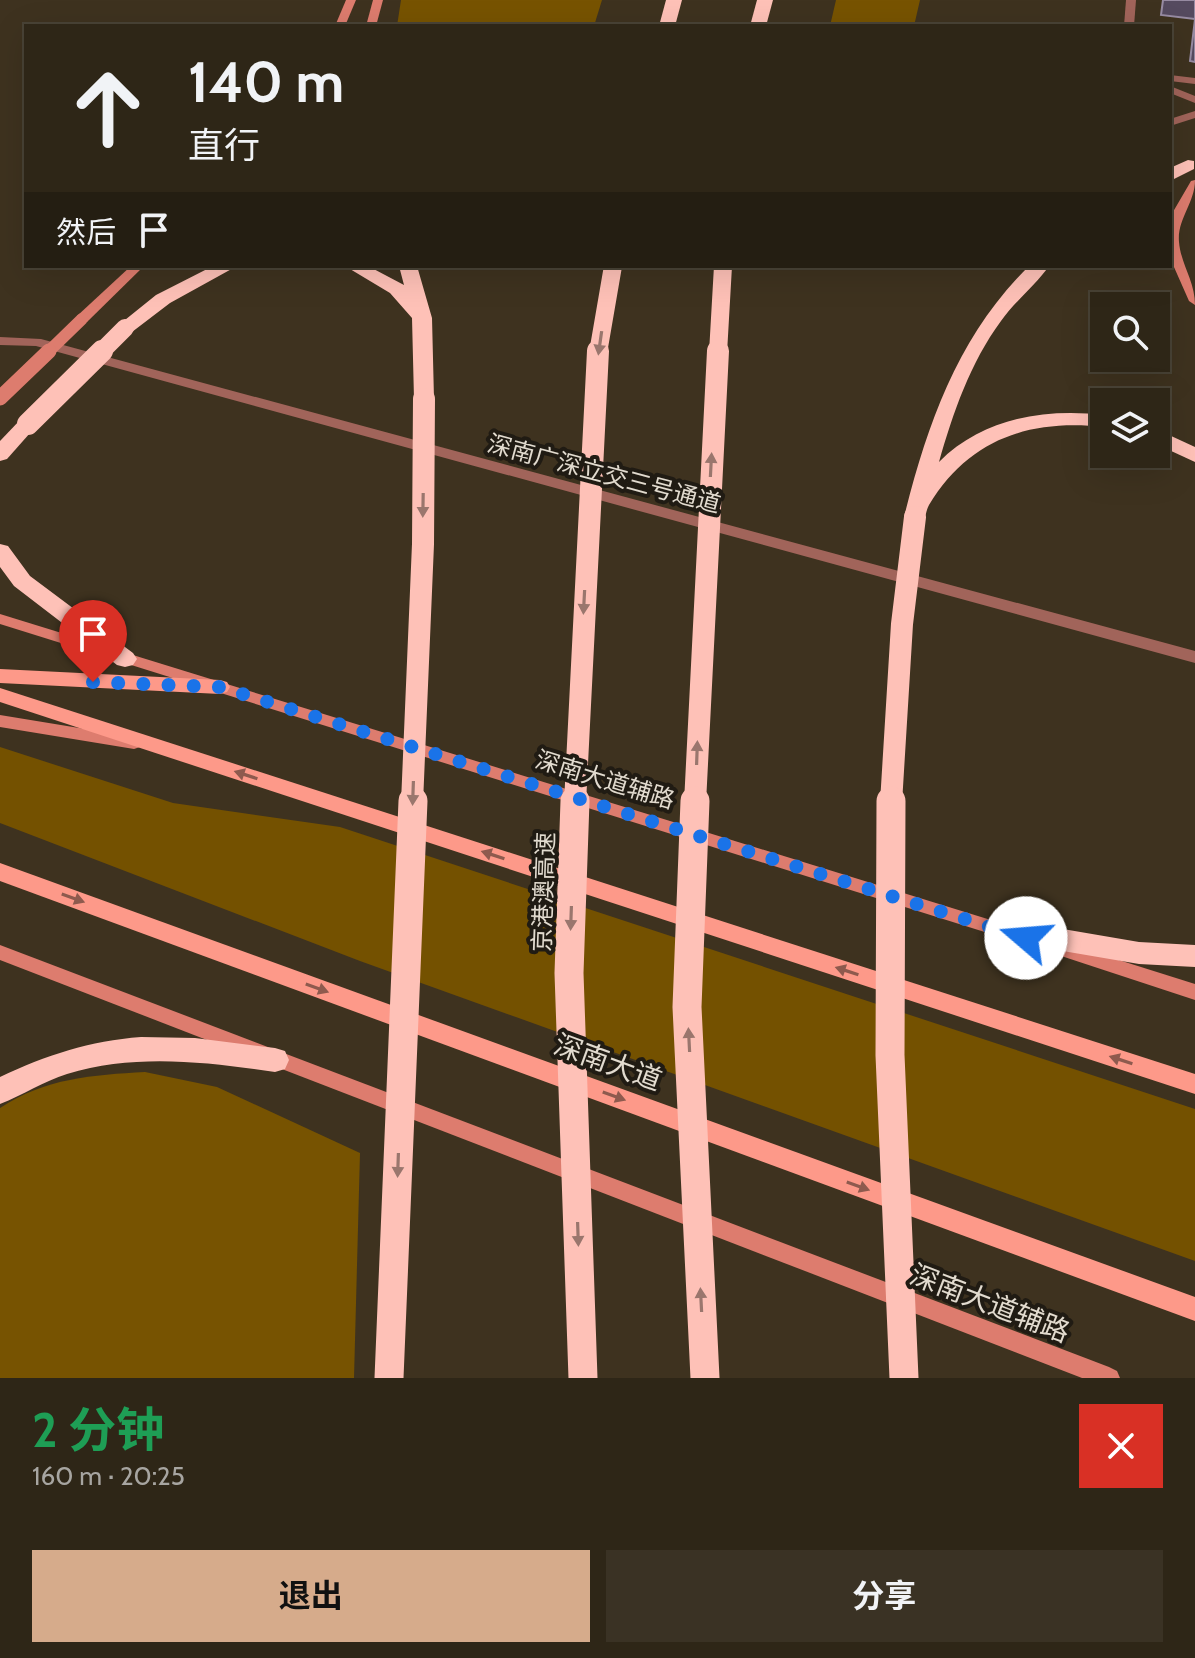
<!DOCTYPE html>
<html lang="zh">
<meta charset="utf-8">
<style>
body{margin:0;font-family:Cabin,"Noto Sans SC",sans-serif;background:#3a3224;color:#f1f3f6;height:100vh;display:flex;flex-direction:column;font-size:30px;white-space:nowrap}
*{box-sizing:border-box;margin:0}
p{font-size:26px;color:#a7a5a1}
.icon{flex:none;width:44px;height:44px;fill:none;stroke:currentColor;stroke-width:2;stroke-linecap:round;stroke-linejoin:round}
.map{position:relative;height:1378px;overflow:hidden}
.drawer{display:flex;flex-direction:column;background:#2e2617;flex:1}
.drawer>*{flex:none}
.banner{position:absolute;left:24px;top:24px;width:1148px;height:244px;border-radius:0px;box-shadow:0 8px 32px #0002,0 0 0 2px #494336;background:#2e2617;color:#f1f3f6;overflow:hidden}
.fabs{position:absolute;left:1090px;top:292px;display:grid;gap:16px}
.fabs a{display:grid;place-items:center;width:80px;height:80px;border-radius:0px;background:#2e2617;box-shadow:0 8px 32px #0002,0 0 0 2px #494336;font-size:40px}
.pin{position:absolute;display:grid;place-items:center;width:68px;height:68px;color:#fff;margin:-82px -34px;border-radius:50% 50% 50% 0;rotate:-45deg;box-shadow:0 0 8px #0007}
.pin .icon{rotate:45deg}
.me{position:absolute;width:88px;margin:-44px;rotate:288deg;stroke-linejoin:round;filter:drop-shadow(0 0 6px #0008)}
.turn{display:flex;align-items:center;gap:28px;height:168px;padding:0 32px;font-size:36px}
.turn .icon{width:104px;height:104px;stroke-width:2.5}
.turn b{display:block;font-size:56px;line-height:68px}
.then{display:flex;align-items:center;height:76px;padding:0 32px;background:#0003;gap:16px;font-size:30px}
.round{display:grid;place-items:center;flex:none;width:84px;height:84px;border-radius:0px;background:#3a3224}
.summary{display:flex;align-items:center;justify-content:space-between;height:136px;padding:0 32px}
h1{font-size:48px;font-weight:700;line-height:60px;color:#1e9e55}
.cta{display:flex;gap:16px;margin-top:auto;padding:16px 32px}
.cta a{flex:1;height:92px;border-radius:0px;background:#d6ab8b;color:#111;font-size:32px;font-weight:700;line-height:92px;text-align:center}
.cta a+a{background:#3a3224;color:#f1f3f6}
.map>svg:first-child{display:block}
</style>
<div class="map">
<svg width="1195" height="1378" viewBox="0 0 1195 1378">
<rect width="100%" height="100%" fill="#3e321f"/>
<path fill="#745100" d="M0,747L173,803L340,827L1195,1109V1261L360,961L0,823Z"/>
<g fill="#775301">
<path d="M401,0H602L594,26H397Z"/>
<path d="M836,0H920L914,26H830Z"/>
<path d="M145,1072L217,1087L360,1153L354,1378H0V1108C45,1078 93,1075 145,1072Z"/>
</g>
<path fill="#554a5f" stroke="#978ba2" stroke-width="2" d="M1163,0H1195V62L1190,61L1195,19L1161,15Z"/>
<g fill="none" stroke-linecap="round" stroke-linejoin="round">
<g fill="#a1645a" fill-rule="evenodd">
<path d="M1126,0H1136L1134,26H1124Z"/>
<path d="M1170,75L1195,78V84L1170,81Z"/>
<path d="M1170,86L1195,96V103L1170,93Z"/>
<path d="M1195,111V118L1170,126V119Z"/>
<path d="M0,337L41,339L1195,651V663L36,346L0,345Z"/>
</g>
<g fill="#dd7c6e" fill-rule="evenodd">
<path d="M346,0H356L345,26H335Z"/>
<path d="M373,0H383L376,26H366Z"/>
<path d="M1195,180C1195,203 1177,219 1179,242C1181,265 1195,281 1195,305L1189,301L1170,258V217L1191,181Z"/>
<path d="M131,266H144L87,322H77V316Z"/>
<path d="M0,614L1007,925L1013,927L1016,932L1013,937L1007,939L0,624Z"/>
<path d="M0,715L134,737L140,739L142,743L140,747L134,749L0,727Z"/>
<path d="M1052,939L1195,984V1000L1046,951L1043,946L1046,941Z"/>
<path d="M0,945L1109,1367L1117,1371L1120,1378H1082L0,960Z"/>
</g>
<g fill="#fd9989" fill-rule="evenodd">
<path d="M0,669L220,680L227,682L230,687L227,692L220,694L0,683Z"/>
<path d="M0,688L1195,1074V1094L0,702Z"/>
<path d="M0,863L1195,1297V1321L0,881Z"/>
</g>
<g fill="#fec1b7" fill-rule="evenodd">
<path d="M666,0H682L675,26H659Z"/>
<path d="M757,0H773L766,26H750Z"/>
<path d="M1188,160L1194,161V169L1170,181V168Z"/>
<path d="M213,266H237L170,303L132,332H118L115,328L156,295Z"/>
<path d="M345,266H368L404,285L399,266H417L432,318L434,399L431,403H417L414,399L412,318L390,293Z"/>
<path d="M1029,266H1049C1035,286 1015,301 1001,321C970,363 953,413 939,462C983,418 1045,408 1104,415V427C1029,419 969,439 929,505C926,510 926,517 923,522H907L904,517C928,422 958,336 1029,266Z"/>
<path d="M28,418L38,424L7,459L0,461V441L21,419Z"/>
<path d="M1156,429L1195,447V462L1156,444Z"/>
<path d="M0,544L8,546L30,576L133,653L137,659L133,665L125,667L117,665L14,586L0,567Z"/>
<path d="M998,918L1139,942L1195,945V967L1139,964L998,940L988,937L985,929L988,921Z"/>
<path d="M141,1037L195,1038L275,1048L285,1051L289,1060L285,1069L275,1072C206,1062 136,1053 67,1074C44,1081 23,1095 0,1104V1077C46,1055 90,1041 141,1037Z"/>
</g>
<path stroke="#dd7c6e" stroke-width="12" d="M47,353L82,319"/>
<path stroke="#dd7c6e" stroke-width="15" d="M0,398L49,351"/>
<g stroke="#fec1b7" stroke-width="18">
<path d="M100,353L125,328"/>
<path d="M598,353L613,266"/>
<path d="M718,353L723,266"/>
</g>
<g stroke="#fec1b7" stroke-width="22">
<path d="M28,424L102,351"/>
<path d="M412,803L423,544L424,399"/>
<path d="M575,803L598,351"/>
<path d="M695,803L718,351"/>
<path d="M891,803L902,624L915,517"/>
</g>
<g stroke="#fec1b7" stroke-width="29">
<path d="M575,801L569,973L583,1378"/>
<path d="M695,801L687,1007L705,1378"/>
<path d="M891,801L890,1055L904,1378"/>
<path d="M389,1378L413,801"/>
</g>
</g>
<defs><path id="oneway-solid" d="M-6-.8H1V-3.2L6.5 0L1 3.2V.8H-6Z" transform="scale(2)"/></defs>
<g fill="#9a766d">
<use href="#oneway-solid" transform="translate(600 343) rotate(98)"/>
<use href="#oneway-solid" transform="translate(711 465) rotate(-87)"/>
<use href="#oneway-solid" transform="translate(423 505) rotate(91)"/>
<use href="#oneway-solid" transform="translate(584 602) rotate(93)"/>
<use href="#oneway-solid" transform="translate(697 753) rotate(-88)"/>
<use href="#oneway-solid" transform="translate(413 793) rotate(92)"/>
<use href="#oneway-solid" transform="translate(571 918) rotate(92)"/>
<use href="#oneway-solid" transform="translate(689 1040) rotate(-93)"/>
<use href="#oneway-solid" transform="translate(398 1165) rotate(92)"/>
<use href="#oneway-solid" transform="translate(578 1234) rotate(88)"/>
<use href="#oneway-solid" transform="translate(701 1300) rotate(-93)"/>
</g>
<g fill="#8e5a4e">
<use href="#oneway-solid" transform="translate(246 775) rotate(-162)"/>
<use href="#oneway-solid" transform="translate(493 855) rotate(-162)"/>
<use href="#oneway-solid" transform="translate(73 898) rotate(20)"/>
<use href="#oneway-solid" transform="translate(847 971) rotate(-162)"/>
<use href="#oneway-solid" transform="translate(317 988) rotate(20)"/>
<use href="#oneway-solid" transform="translate(1121 1060) rotate(-162)"/>
<use href="#oneway-solid" transform="translate(614 1096) rotate(20)"/>
<use href="#oneway-solid" transform="translate(858 1186) rotate(20)"/>
</g>
<g fill="none" stroke-linecap="round" stroke-linejoin="round">
<path stroke="#1a73e8" stroke-width="14" stroke-dasharray="0 25.2" d="M93,682L220,687L1026,938"/>
</g>
<g text-anchor="middle" stroke-width="8" stroke-linejoin="round" paint-order="stroke">
<g font-size="24" fill="#e2dbcf" stroke="#201b13">
<text transform="translate(604 474) rotate(15)" y="8">深南广深立交三号通道</text>
<text transform="translate(605 780) rotate(17)" y="8">深南大道辅路</text>
<text transform="translate(544 892) rotate(-88)" y="8">京港澳高速</text>
</g>
<g font-size="28" fill="#e2dbcf" stroke="#201b13">
<text transform="translate(608 1062) rotate(20)" y="10">深南大道</text>
<text transform="translate(990 1303) rotate(21)" y="10">深南大道辅路</text>
</g>
</g>
</svg>
<div class="fabs">
<a><svg class="icon" aria-label="search" viewBox="0 0 24 24"><circle cx="10" cy="10" r="6"/><path d="M15 15l6 6"/></svg></a>
<a><svg class="icon" aria-label="layers" viewBox="0 0 24 24"><path d="M12 4l9 5-9 5-9-5zM3 14l9 5 9-5"/></svg></a>
</div>
<div class="pin" style="left:93px;top:682px;background:#d93025"><svg class="icon" aria-label="arrive" viewBox="0 0 24 24"><path d="M6 21V4h12l-3 4 3 4H6"/></svg></div>
<svg class="me" style="left:1026px;top:938px" viewBox="-20 -20 40 40"><circle r="19" fill="#fff"/><path d="M0-13L10 11 0 6-10 11z" fill="#1a73e8"/></svg>
<div class="banner">
<div class="turn"><svg class="icon" aria-label="ahead" viewBox="0 0 24 24"><path d="M12 20V5M6 11l6-6 6 6"/></svg><div><b>140 m</b>直行</div></div>
<div class="then">然后<svg class="icon" aria-label="arrive" viewBox="0 0 24 24"><path d="M6 21V4h12l-3 4 3 4H6"/></svg></div>
</div>
</div>
<section class="drawer">
<div class="summary"><div><h1>2 分钟</h1><p>160 m · 20:25</p></div><a class="round" style="background:#d93025;color:#fff"><svg class="icon" aria-label="close" viewBox="0 0 24 24"><path d="M6 6l12 12M18 6L6 18"/></svg></a></div>
<div class="cta"><a>退出</a><a>分享</a></div>
</section>
